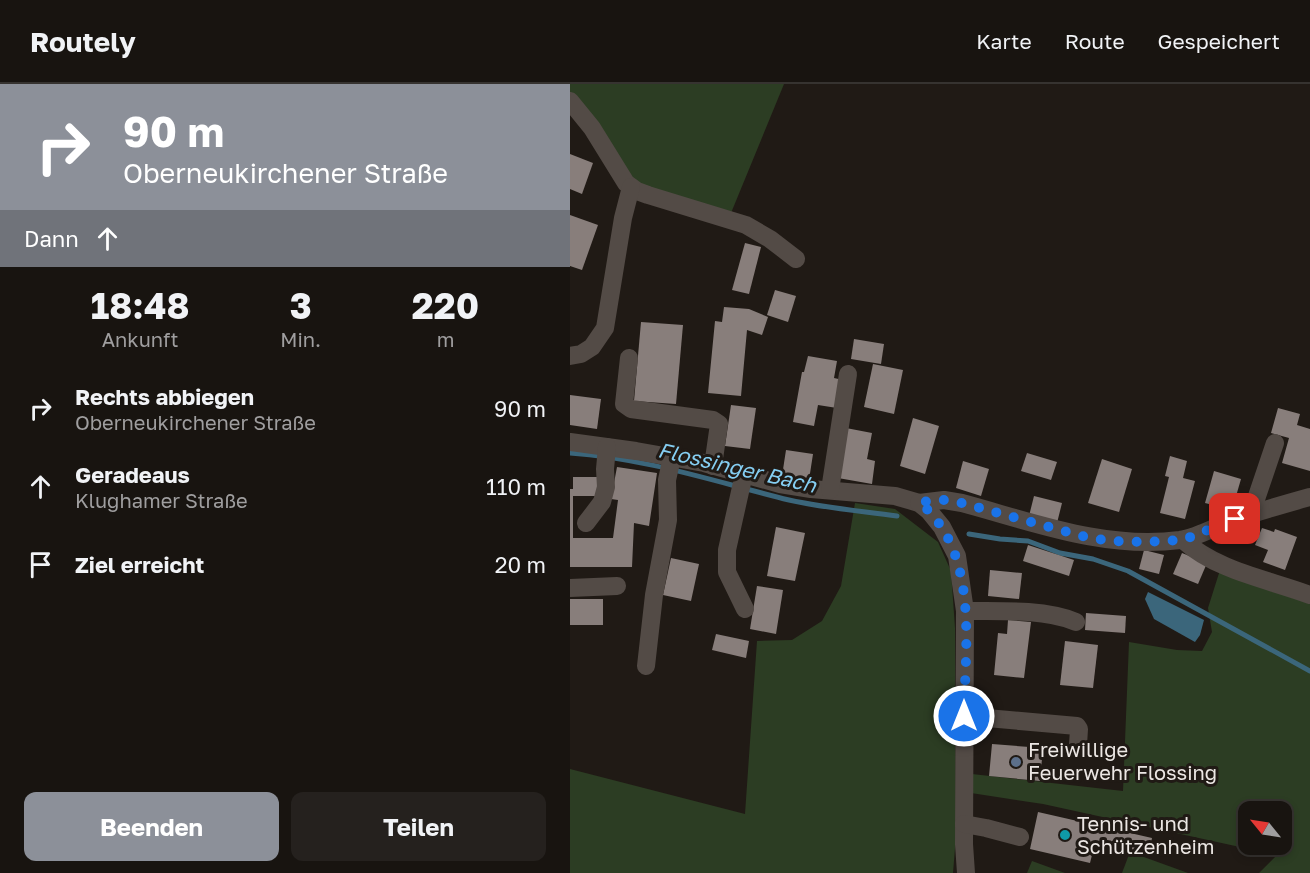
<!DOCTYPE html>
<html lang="de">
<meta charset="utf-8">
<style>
body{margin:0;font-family:"Golos Text",sans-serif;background:#25211e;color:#f1f3f6;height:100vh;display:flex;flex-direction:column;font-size:22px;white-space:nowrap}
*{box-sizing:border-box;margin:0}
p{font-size:20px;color:#9f9e9f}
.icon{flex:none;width:33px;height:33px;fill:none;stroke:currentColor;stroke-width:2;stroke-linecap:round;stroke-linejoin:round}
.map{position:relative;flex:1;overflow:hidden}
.drawer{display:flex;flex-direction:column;background:#181410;width:570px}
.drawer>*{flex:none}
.top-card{background:#8c9099;color:#fff;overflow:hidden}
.needle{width:39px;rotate:300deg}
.buttons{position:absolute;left:668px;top:717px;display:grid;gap:12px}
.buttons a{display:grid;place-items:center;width:54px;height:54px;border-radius:12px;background:#181410;box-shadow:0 3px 9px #0003,0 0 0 2px #363330;font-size:30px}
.pin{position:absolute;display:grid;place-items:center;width:51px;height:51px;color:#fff;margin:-26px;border-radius:12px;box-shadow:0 3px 9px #0006}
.me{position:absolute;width:66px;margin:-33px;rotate:0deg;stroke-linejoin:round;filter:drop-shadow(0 0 4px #0008)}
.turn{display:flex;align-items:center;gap:21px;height:126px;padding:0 24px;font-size:27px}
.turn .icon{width:78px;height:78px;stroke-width:2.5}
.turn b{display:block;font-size:42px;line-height:51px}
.then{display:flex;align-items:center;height:57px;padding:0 24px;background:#0003;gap:12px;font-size:22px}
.eta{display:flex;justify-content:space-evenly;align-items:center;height:102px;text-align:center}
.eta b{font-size:36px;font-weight:700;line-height:42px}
.button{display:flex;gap:12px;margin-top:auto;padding:12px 24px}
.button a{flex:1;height:69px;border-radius:12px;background:#8c9099;color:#fff;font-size:24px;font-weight:700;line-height:69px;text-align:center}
.button a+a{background:#25211e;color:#f1f3f6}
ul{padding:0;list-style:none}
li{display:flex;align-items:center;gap:18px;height:78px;padding:0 24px}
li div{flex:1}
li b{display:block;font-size:22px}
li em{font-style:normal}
header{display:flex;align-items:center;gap:36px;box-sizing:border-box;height:84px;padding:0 30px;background:#181410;border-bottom:2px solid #363330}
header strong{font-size:28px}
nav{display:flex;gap:33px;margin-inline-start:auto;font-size:21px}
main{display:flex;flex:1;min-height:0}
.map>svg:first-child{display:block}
</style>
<header>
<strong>Routely</strong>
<nav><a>Karte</a><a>Route</a><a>Gespeichert</a></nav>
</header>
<main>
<section class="drawer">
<div class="top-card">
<div class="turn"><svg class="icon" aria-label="right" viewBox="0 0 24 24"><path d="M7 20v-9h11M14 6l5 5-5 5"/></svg><div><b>90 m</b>Oberneukirchener Straße</div></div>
<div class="then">Dann<svg class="icon" aria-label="ahead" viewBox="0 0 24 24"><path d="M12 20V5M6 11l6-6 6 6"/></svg></div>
</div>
<div class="eta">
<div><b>18:48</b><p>Ankunft</p></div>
<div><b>3</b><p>Min.</p></div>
<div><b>220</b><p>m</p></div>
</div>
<ul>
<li><svg class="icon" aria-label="right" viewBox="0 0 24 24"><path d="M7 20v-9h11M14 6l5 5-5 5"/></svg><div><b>Rechts abbiegen</b><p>Oberneukirchener Straße</p></div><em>90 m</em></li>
<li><svg class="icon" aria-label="ahead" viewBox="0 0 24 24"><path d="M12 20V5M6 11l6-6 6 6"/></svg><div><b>Geradeaus</b><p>Klughamer Straße</p></div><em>110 m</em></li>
<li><svg class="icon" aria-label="arrive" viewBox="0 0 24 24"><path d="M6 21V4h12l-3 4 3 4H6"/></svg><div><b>Ziel erreicht</b></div><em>20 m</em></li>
</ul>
<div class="button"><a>Beenden</a><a>Teilen</a></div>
</section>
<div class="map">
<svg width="740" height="789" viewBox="0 0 740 789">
<rect width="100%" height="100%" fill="#201a15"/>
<g fill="#2c3d23" fill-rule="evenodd">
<path d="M0,0H214L161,129L66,102L0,11Z"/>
<path d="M285,419L325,425L368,458L381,487L385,544L386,752L383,789H0V685L175,730L187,557L222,556L252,537L271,502Z"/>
<path d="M650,486L740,520V789H689L707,771L473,720L401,709L402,690L553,707L559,558L607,566L632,567L642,548L638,524ZM678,728H711V760H678Z"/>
<path d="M560,768L618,789H552Z"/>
<path d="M462,777L495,789H457Z"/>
</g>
<path fill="#3b667b" d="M578,508L634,536L630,551L625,558L584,535L575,515Z"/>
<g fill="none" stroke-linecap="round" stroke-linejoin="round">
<g stroke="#3b667b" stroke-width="5">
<path d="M0,369C75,374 146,398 219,416C254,424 291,427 327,432"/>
<path d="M399,450L430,455L458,457L490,469L523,475L558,487L740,587"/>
</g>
</g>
<g fill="#887e7b">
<path d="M0,70L23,79L12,110L0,105Z"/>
<path d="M0,131L28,141L12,186L0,182Z"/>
<path d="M175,159L191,163L179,210L162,206Z"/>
<path d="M205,206L226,212L218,238L197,231Z"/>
<path d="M154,223L179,225L198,233L192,251L177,246L171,312L138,309L145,237L152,238Z"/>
<path d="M71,238L113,241L106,320L64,317Z"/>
<path d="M284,255L314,260L311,280L281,275Z"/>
<path d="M238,272L267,277L264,294L273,296L267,324L248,321L244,342L223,338L232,288H234Z"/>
<path d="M303,280L333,286L324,330L294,323Z"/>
<path d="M0,311L31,315L27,345L0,341Z"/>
<path d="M161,321L186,324L180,365L155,362Z"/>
<path d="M708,324L730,330L727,341L740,345V387L712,379L719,354L701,349Z"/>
<path d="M343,334L369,342L355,390L330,382Z"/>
<path d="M276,344L302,349L297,375L305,377L302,400L268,394Z"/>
<path d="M216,366L243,370L239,396L212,392Z"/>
<path d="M457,369L487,378L481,396L451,387Z"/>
<path d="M600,372L617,377L613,394L625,397L615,435L590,429L599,393L595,392Z"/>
<path d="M532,375L562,385L549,428L518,419Z"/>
<path d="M393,377L419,385L411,412L386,404Z"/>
<path d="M47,383L87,389L79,442L64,439L62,483H0V405H3V393H29V412H3V454H43L48,416L41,415Z"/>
<path d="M644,387L671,395L662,426L635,419Z"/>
<path d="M464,412L492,419L487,439L459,432Z"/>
<path d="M206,443L235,449L225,497L197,492Z"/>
<path d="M692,444L704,448L705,445L727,453L715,486L693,478L698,466L685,461Z"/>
<path d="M458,461L504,476L499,492L453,477Z"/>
<path d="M574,466L594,471L589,490L569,485Z"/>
<path d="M612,469L637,479L628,500L603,490Z"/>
<path d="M101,474L129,480L121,517L93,511Z"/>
<path d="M420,486L452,489L449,515L418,512Z"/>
<path d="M187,502L213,506L206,550L180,545Z"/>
<rect x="0" y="515" width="33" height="26"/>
<path d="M516,529L556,532L555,549L515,546Z"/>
<path d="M438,536L461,538L454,594L424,591L428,549L437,550Z"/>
<path d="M146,550L179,557L176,574L142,566Z"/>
<path d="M495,557L528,561L523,604L490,601Z"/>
<path d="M422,660L473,664L470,697L419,692Z"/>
<path d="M468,728L582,754L579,771L525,759L520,779L460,765Z"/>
</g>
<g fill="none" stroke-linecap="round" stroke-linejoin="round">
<g stroke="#534b46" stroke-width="18">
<path d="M0,17L22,44L56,99L67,107L78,111L176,141L200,155L226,175"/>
<path d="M0,272L11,270L22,263L35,244L53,134L61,103"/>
<path d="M59,274L54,320L61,325L143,336L149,340L143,382"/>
<path d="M0,358L66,367L134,379L210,400L241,405L325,412L349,419L359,427L372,443L387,472L395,527L394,760L396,789"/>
<path d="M174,390L157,466V488L175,525"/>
<path d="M260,406L278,290"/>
<path d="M349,419L374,416L392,419C463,438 535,466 610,456C629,453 648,441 666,435C690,427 715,420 740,413"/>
<path d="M681,430L705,359"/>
<path d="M16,439L32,418L36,403L35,385L37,363"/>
<path d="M613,456C647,487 697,495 740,511"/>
<path d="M0,504L47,502"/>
<path d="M395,527C428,527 476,525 506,538"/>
<path d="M76,582L84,511L98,436L97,396L102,373"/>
<path d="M394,632L507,642L509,645L508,661"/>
<path d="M394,740L416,744L450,753"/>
</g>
</g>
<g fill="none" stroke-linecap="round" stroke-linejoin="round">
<path stroke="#1a73e8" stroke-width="10" stroke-dasharray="0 18" d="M394,632C395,562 410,468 349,418L374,416L392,419L516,453L540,457L577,458L613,456L665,435"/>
</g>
<circle fill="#5c6f8a" stroke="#201a15" stroke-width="2" cx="446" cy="678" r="6"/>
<circle fill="#0f9aa8" stroke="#201a15" stroke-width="2" cx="495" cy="751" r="6"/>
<g text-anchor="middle" stroke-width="6" stroke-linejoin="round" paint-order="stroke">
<g font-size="20" fill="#ece7e4" stroke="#201a15" text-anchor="start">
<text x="458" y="673">Freiwillige<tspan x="458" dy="23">Feuerwehr Flossing</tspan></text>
<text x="507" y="747">Tennis- und<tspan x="507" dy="23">Schützenheim</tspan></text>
</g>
<g font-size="21" font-style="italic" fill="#85cef2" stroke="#201a15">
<text transform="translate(167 384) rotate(13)" y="7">Flossinger Bach</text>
</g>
</g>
</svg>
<div class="buttons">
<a><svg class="needle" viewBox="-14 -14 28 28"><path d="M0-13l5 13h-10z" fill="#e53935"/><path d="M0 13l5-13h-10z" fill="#9f9e9f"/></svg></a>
</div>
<div class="pin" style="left:665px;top:435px;background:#d93025"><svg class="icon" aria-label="arrive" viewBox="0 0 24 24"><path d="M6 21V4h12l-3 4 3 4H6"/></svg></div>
<svg class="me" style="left:394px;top:632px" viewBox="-20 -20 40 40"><circle r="17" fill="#1a73e8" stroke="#fff" stroke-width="3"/><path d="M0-11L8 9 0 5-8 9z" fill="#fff"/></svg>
</div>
</main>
